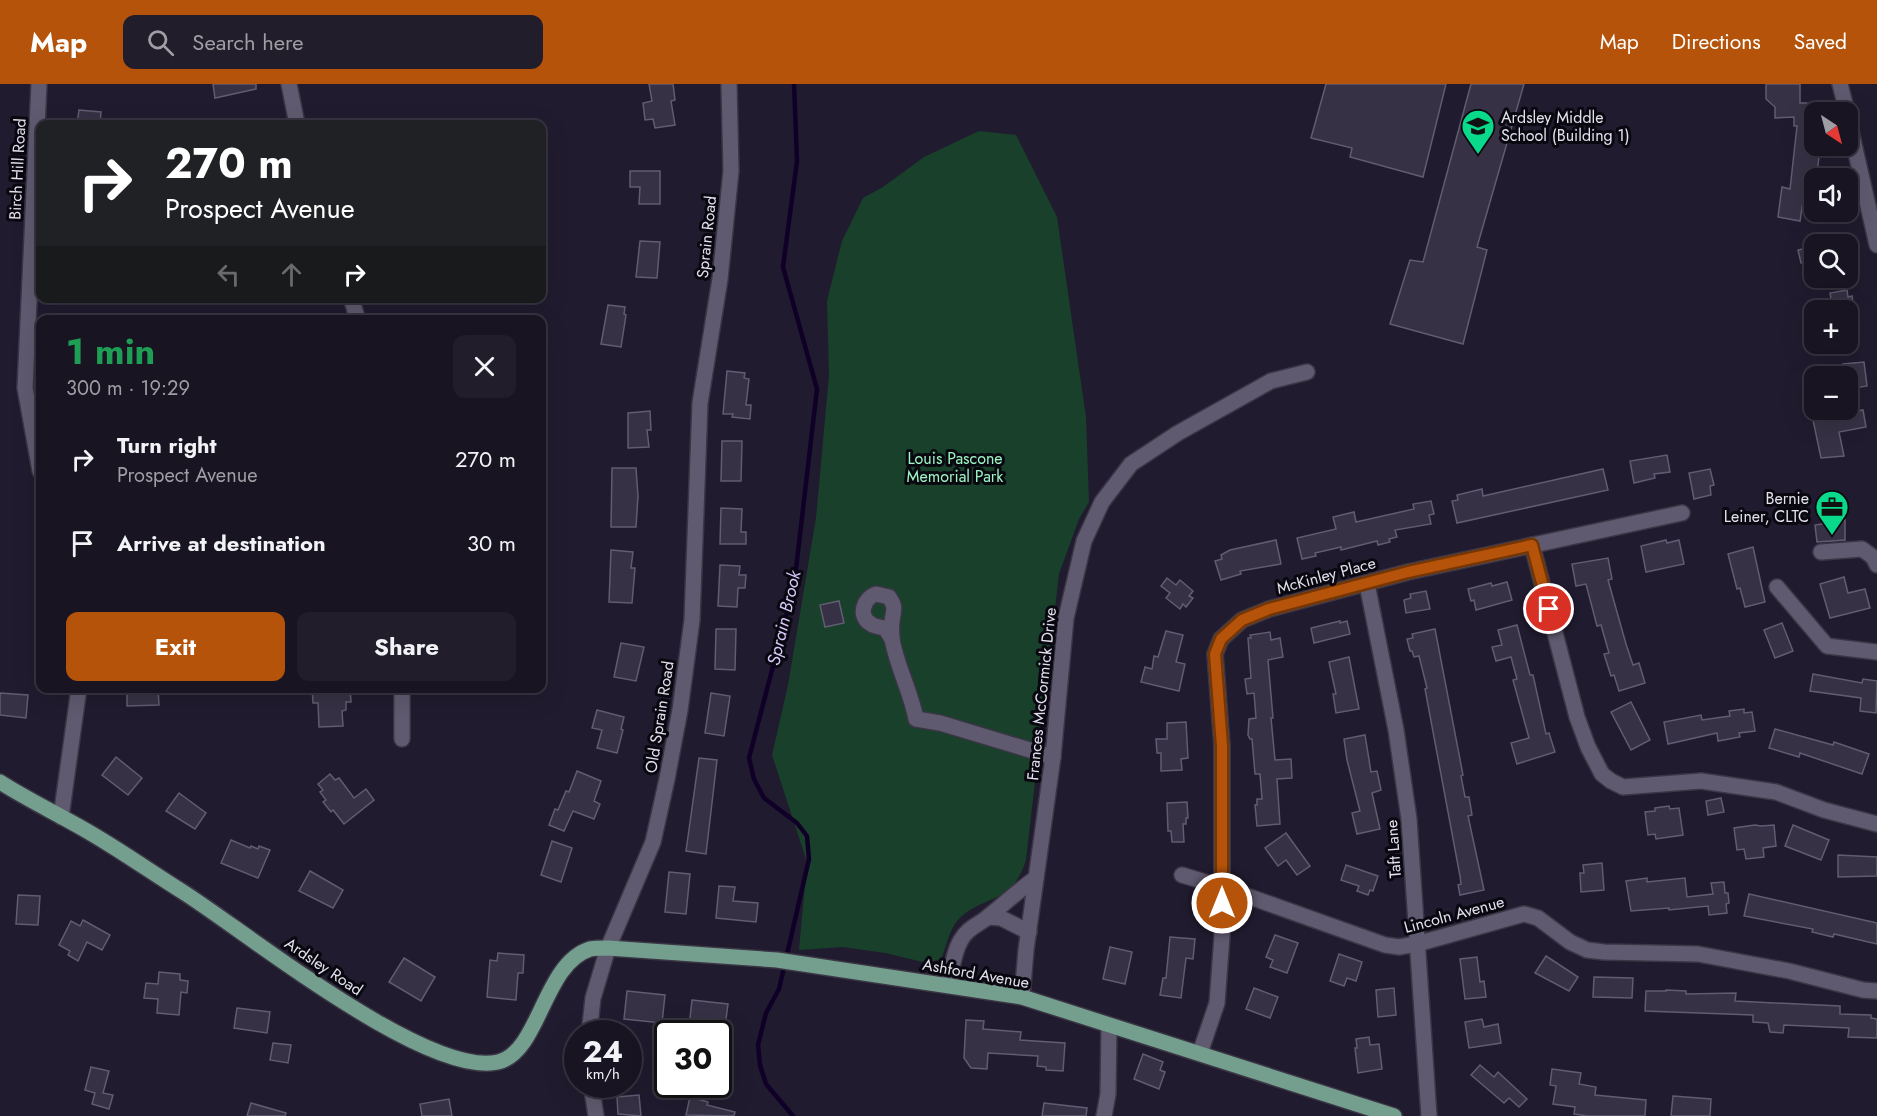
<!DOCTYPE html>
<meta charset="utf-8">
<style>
body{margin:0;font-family:Jost,sans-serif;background:#211d2a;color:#f1f3f6;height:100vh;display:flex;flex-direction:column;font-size:22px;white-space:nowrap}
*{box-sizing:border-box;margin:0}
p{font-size:20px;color:#9f9ea5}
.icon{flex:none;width:33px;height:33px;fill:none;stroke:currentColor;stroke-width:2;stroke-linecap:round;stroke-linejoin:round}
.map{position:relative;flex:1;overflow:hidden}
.details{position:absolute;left:36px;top:231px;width:510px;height:378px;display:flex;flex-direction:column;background:#181422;border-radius:12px;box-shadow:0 6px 24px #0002,0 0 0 2px #363340}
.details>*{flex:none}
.banner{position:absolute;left:36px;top:36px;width:510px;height:183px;border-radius:12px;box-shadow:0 6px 24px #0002,0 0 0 2px #363340;background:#202124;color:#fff;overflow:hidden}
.needle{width:39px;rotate:144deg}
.buttons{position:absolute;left:1804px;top:18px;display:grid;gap:12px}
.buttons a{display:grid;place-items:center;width:54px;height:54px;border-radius:12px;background:#181422;box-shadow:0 6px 24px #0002,0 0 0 2px #363340;font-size:30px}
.speed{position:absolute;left:564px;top:936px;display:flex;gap:12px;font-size:30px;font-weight:700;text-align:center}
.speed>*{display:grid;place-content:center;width:78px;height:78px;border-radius:50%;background:#181422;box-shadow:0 6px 24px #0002,0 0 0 2px #363340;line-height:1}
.speed small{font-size:15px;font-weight:400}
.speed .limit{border:3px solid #111;border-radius:9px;background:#fff;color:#111}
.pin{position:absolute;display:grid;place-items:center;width:51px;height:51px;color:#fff;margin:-26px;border:3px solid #fff;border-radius:50%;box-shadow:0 2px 6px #0007}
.me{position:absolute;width:66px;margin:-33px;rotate:0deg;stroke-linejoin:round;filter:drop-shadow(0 0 4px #0008)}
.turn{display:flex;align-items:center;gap:21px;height:126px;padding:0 30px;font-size:27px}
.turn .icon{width:78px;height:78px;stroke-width:2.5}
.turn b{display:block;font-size:42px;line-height:51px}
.lanes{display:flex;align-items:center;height:57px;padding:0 30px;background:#0003;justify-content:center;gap:30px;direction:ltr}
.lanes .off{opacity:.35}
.round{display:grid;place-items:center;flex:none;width:63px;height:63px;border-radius:12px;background:#211d2a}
.headline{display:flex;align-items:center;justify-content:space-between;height:102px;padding:0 30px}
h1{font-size:36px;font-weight:700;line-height:45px;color:#1e9e55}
.primary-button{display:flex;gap:12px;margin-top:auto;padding:12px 30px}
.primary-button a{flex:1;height:69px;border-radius:12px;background:#b45309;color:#fff;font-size:24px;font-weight:700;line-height:69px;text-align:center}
.primary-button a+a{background:#211d2a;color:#f1f3f6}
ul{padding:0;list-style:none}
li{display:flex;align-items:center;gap:18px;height:84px;padding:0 30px}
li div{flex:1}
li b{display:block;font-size:22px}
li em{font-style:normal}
header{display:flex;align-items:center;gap:36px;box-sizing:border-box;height:84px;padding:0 30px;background:#b45309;color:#fff}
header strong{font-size:28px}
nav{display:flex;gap:33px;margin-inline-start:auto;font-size:21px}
.search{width:420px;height:54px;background:#211d2a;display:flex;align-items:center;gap:15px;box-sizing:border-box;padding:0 21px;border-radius:12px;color:#9f9ea5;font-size:22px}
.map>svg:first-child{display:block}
</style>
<header>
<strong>Map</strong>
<div class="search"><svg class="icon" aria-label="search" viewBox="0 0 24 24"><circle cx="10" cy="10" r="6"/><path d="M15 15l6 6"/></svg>Search here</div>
<nav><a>Map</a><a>Directions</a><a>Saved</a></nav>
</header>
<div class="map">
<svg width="1877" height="1032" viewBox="0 0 1877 1032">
<rect width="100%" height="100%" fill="#201b2e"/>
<path fill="#18402b" d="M979,47L1016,51L1057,133L1086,333L1089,418L1079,435L1059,490L1026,776C1012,822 983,810 958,836C948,848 947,862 941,875L927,879L885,869L843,863L799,866L807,778L772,671L788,601L816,434L829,291L827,217L842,157L863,114L883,103L924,73Z"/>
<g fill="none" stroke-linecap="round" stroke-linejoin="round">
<path stroke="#100028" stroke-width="4.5" d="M793,1032L766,1000L760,981L758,961L766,929L779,905L809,775L807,752L797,739L764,714L754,695L749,674L794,502L817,305L783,183L797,77L794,0"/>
</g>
<g fill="#363144" stroke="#615c71" stroke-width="1.5">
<path d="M213,0H256V5L215,14Z"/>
<path d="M649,0H673L675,16L671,17L675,41L655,44L653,35L645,36L643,19L652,17Z"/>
<path d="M1326,0H1446L1423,93L1350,73L1352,64L1311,54Z"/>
<path d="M1471,0H1524L1477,163L1487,166L1463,260L1390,240L1410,176L1423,178Z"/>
<path d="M1766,0H1800V19H1809V59L1820,62L1817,92L1807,91L1800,137L1778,133L1782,103L1790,105L1797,42H1794V33L1775,34V23L1766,15Z"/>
<path d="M79,26L101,28L100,40H77Z"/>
<path d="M630,87H660V120H639L640,103H630Z"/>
<path d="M640,157L660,158L657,194L636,193Z"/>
<path d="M1812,163L1814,177L1801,179L1798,166Z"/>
<path d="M1847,206L1848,213L1852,212L1854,226H1833L1830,209Z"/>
<path d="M608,221L625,223L624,230L626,231L621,263L601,260Z"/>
<path d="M1864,278L1867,302L1849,305L1848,292H1844L1843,280Z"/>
<path d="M727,287L745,289L744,294L749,295L746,321H751L750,335L732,333L733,330H723Z"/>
<path d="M1863,326L1866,343L1839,348L1844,372L1821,374L1813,336Z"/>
<path d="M650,327L651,346H647L649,363L628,364V329Z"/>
<path d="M722,357H742L741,397H721Z"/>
<path d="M1667,371L1670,388L1654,390L1655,394L1634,399L1630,377Z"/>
<path d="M612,384H636L638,412L636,443H611Z"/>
<path d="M1603,385L1608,406L1457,439L1452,417L1458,416L1457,411L1482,405L1483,412Z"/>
<path d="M1710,385L1714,401L1710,402L1711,411L1694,415L1689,389Z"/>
<path d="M1431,417L1434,430L1429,431L1431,440L1395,446L1397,453L1389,455L1390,458L1378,461L1377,457L1341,466V463L1315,469L1316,472L1302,475L1297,454L1336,445L1333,433L1354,428L1356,438L1414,425L1413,420Z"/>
<path d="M721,424L742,425L741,448H746V460H720Z"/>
<path d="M1845,436V456L1817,458L1815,441Z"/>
<path d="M1276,456L1281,480L1240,487L1241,490L1221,496L1215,477L1222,475L1221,471L1230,466Z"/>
<path d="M1666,456L1667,459L1679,456L1684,480L1646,488L1641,462Z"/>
<path d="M1753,463L1765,518L1745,523L1740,504L1737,505L1728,470Z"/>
<path d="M611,466L633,468L631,484H635L632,519L609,518Z"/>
<path d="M1608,474L1612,495L1608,496L1626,560L1633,581L1639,579L1645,599L1619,607L1614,591L1611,592L1604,570L1609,569L1601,541L1597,542L1586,500L1576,502L1572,480Z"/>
<path d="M720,481L740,482L739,491H746L745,504H738L737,523L718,522Z"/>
<path d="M1844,493L1848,509L1865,505L1870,524L1830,534L1820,500Z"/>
<path d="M1167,494L1176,501L1180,496L1193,507L1189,512L1193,514L1186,523L1183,520L1180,525L1166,514L1170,509L1161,502Z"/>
<path d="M1507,498L1512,516L1476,526L1474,516L1471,517L1468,505L1491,499L1492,502Z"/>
<path d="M1426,507L1430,525L1406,529L1404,516L1411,514L1410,510Z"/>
<path d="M839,517L844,539L825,543L820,521Z"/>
<path d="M1340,537V539L1347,537L1350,550L1314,559L1311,544Z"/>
<path d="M1782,539L1793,567L1775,574L1764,546Z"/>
<path d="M1517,541L1530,591H1533L1546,650L1549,649L1555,668L1517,680L1511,659L1529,654L1513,596L1517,595L1511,573L1496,577L1492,563L1502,561L1498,546Z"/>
<path d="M716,545H736L735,586L715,585Z"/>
<path d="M1435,545L1463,691L1461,692L1465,713H1469L1472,731L1468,732L1484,806L1460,811L1458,801L1461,800L1460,792L1425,605L1427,604L1419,572L1414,573L1412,567H1410L1407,555L1413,554L1412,550Z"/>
<path d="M1166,547L1183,551L1176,578L1185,580L1179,607L1141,598L1145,583L1152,585L1154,572L1158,573Z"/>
<path d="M1270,548L1271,556L1280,554L1283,573L1268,576L1273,634H1271L1275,676L1291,675L1292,694L1277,695L1280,740L1257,742L1255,721H1257V715H1262L1260,690H1255L1252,655H1250L1248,651L1249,635L1256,634L1254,609L1247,610L1245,595L1251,594L1248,554H1251L1250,551Z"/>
<path d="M621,559L644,563L636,597L614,593Z"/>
<path d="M1349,573L1359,625L1336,629L1333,610H1336L1329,578Z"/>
<path d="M1813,590L1862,599L1863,595L1877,597L1876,629L1860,627L1861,614L1810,607Z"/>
<path d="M127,604H158L159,621L127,622Z"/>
<path d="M312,604H350L351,618H346V626L342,627L343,642L319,643L318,619H313Z"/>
<path d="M0,609L28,611L26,634L0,631Z"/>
<path d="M711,609L730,612L724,652L705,649Z"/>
<path d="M1631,618L1650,656L1631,666L1611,628Z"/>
<path d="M1744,625V629L1752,628L1755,647L1739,649L1740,653L1718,657L1717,649L1668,660L1664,638L1701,631L1702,636L1730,632L1729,627Z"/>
<path d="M597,626L624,633L621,645L623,646L617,669L597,664L602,646L592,644Z"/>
<path d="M1186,638L1188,674L1181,675L1182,686L1161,687V669H1157L1156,655H1167V639Z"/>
<path d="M1775,645L1833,661L1834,658L1869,670L1862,690L1800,669L1799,673L1769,664Z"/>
<path d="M1365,651L1371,688L1377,687L1381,706L1372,709L1380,745L1357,750L1352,729L1360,727L1347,676L1344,655Z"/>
<path d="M116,673L142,694L128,711L102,691Z"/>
<path d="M699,674L717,676L706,770L686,767Z"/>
<path d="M577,687L601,697L594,717L600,720L594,735L573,727L564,747L549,741L555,725L558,726L566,707L569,708Z"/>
<path d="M330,690L335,696L339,694L354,714L366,705L374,716L344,740L333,726L331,728L323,718L326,716L320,708L323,706L318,700Z"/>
<path d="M179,709L206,729L195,745L166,727Z"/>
<path d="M1721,714L1724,728L1708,731L1706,717Z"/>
<path d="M1187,718L1188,734H1186V740H1183L1184,758H1172L1171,747H1168L1167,719Z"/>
<path d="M1669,722L1670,725L1679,724L1683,751L1656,755L1655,750L1648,751L1645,728L1655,727V724Z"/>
<path d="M1755,741L1761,742L1774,741L1776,762L1763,764L1764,773L1746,775L1744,765L1737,766L1734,744Z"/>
<path d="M1793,741L1829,756L1821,776L1785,762Z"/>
<path d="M1286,749L1310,782L1297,791L1286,776L1278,782L1265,764Z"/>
<path d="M231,756L250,764L251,762L258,765L259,762L270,766L258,794L221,779Z"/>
<path d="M552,757L572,764L561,798L541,791Z"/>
<path d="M1838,771L1877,773V792L1838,793Z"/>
<path d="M1602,779L1604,806L1581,808L1580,789H1584L1583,781Z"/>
<path d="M1346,781L1378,792L1373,807L1370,806L1368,811L1357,807L1359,802L1341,796Z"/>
<path d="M310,787L343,806L333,824L299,807Z"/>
<path d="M669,788L690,790L686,830L665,828Z"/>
<path d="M1647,794V798L1685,794L1687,813L1713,810L1711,799L1724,798L1725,809H1728L1729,819L1726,820L1727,829L1709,831L1708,822L1669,826V824L1631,827L1626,797Z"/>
<path d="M719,802L735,803L733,817L758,819L756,838L716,834Z"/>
<path d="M1749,810L1877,839V860L1834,850L1833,853L1812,848L1813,845L1744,832Z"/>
<path d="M18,811L40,812L38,841L16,840Z"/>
<path d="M83,836L110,851L102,866L87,858L78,877L68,871L70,867L59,861L71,837L80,842Z"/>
<path d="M1275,851L1298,859L1287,889L1270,883L1273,876L1266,873Z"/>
<path d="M1170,853L1195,855L1193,875L1186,874L1181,914L1160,911L1163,894H1166Z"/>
<path d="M1110,863L1132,868L1125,900L1103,895Z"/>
<path d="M498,869L524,871L523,889H518L516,916L487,913L490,876L497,877Z"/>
<path d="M1339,870L1362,878L1356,897L1347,894L1344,902L1330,897Z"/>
<path d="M1546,872L1578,893L1569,907L1535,889Z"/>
<path d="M1477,873L1480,898L1484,897L1486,913L1465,915L1460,875Z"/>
<path d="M404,874L435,893L421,917L389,898Z"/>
<path d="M159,888L180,890V896L188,897L187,909L181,908L179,931L157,929L158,915L144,914L146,899L158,900Z"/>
<path d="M1594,893L1633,894L1632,914L1593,913Z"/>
<path d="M1254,904L1278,913L1270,934L1246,925Z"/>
<path d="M1394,904L1396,931L1378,933L1376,906Z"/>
<path d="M1666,906L1686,907V910L1736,909L1735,917L1840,922V930L1871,931V934L1877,935V954L1848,953L1849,944L1784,941L1783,949L1770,948L1768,939L1753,938V931L1645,927L1646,907H1666Z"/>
<path d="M627,907L665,911L662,939L624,935Z"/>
<path d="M692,916L728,920L724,950H705L706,945L689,943Z"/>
<path d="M237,924L270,928L267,949L234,944Z"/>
<path d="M1482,935L1484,943L1498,940L1501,959L1469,964L1465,938Z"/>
<path d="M966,936L984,937L983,945L1021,948L1020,956L1065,959L1063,987L1046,986V983L1037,982L1038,972L988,969L987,985L971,984L964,974Z"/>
<path d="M1369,953L1370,961L1379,960L1382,985L1358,989L1355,964H1357L1356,955Z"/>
<path d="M273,959L291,961L288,979L270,976Z"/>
<path d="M1143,970L1163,978L1160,986L1165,988L1159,1005L1134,995Z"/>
<path d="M1480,981L1494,993L1498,988L1527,1015L1519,1023L1509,1014L1504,1019L1471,991Z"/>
<path d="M91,983L109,987L103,1009L113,1011L109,1025L92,1020L95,1009L85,1006Z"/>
<path d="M1552,985L1581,989L1579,1000L1596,1003L1595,1011L1646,1016L1645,1032H1588L1574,1030L1575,1023L1553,1020L1556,1002L1550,1001Z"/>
<path d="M639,1011L641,1032L618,1030L617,1013Z"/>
<path d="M1673,1012L1711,1015L1710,1032H1671Z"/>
<path d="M690,1013L708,1018L707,1021L735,1028L734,1032L686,1031Z"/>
<path d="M449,1015L452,1032H422L420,1020Z"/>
<path d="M251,1019L286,1029L285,1032H247Z"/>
<path d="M1044,1019L1087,1024L1086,1032H1042Z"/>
</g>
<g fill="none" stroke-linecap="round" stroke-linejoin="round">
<defs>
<g id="minor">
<path d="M39,0L25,304L40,387"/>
<path d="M289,0L297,40"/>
<path d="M1840,0L1847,28"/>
<path d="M1848,34L1877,161"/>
<path d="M351,214L358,236"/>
<path d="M1532,461L1577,633L1588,663L1602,690L1611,697L1623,703L1701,697L1776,708L1824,726L1877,740"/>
<path d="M1821,468L1862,465L1873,473L1877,481"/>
<path d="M1367,500L1396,646L1409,735L1429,1032"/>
<path d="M1777,503L1827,562L1877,568"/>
<path d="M876,510L889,513C897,525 893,526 892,538C891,544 892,550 892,555L885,544C881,543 875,543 871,540C857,532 864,514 876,510Z"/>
<path d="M892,555C897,583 911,608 916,635L940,639L1053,673"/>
<path d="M402,655V604"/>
<path d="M61,733L79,604"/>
<path d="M1182,791L1222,803L1385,861L1399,863L1417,860L1524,830L1538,834L1570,858L1587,866L1604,868L1698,870L1789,887L1863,906L1877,907"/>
<path d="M988,833L1001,834L1029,848"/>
<path d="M949,901C952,886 953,869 961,856C968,843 979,841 989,832C1005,819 1019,806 1036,794"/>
<path d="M1022,913L1026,866L1053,673L1066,534L1084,457L1102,418L1131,380L1178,349L1271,297L1307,288"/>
<path d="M589,950L593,914L608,864L653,758L667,695L680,626L692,536L700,319L720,195L731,87L729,0"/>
<path d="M1200,969L1217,919L1222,852V662L1215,570L1221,555L1242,536L1269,525L1408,488L1682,429"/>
<path d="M591,1000L596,1032"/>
<path d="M1104,1032L1108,1010L1109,942"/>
</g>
<path id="major" d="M0,698C28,716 58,730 87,747C120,766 151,788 183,808C246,848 427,994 498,978C540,968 543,880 590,865C596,864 603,864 608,864L777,876L1022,913L1394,1032"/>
</defs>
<use href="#minor" stroke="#3a3645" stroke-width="18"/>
<use href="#major" stroke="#3a3645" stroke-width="18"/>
<use href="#minor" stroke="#605a70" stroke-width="15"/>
<use href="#major" stroke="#749e8d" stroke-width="15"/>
</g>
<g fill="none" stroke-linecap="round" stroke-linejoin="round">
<defs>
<path id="route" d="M1222,819V662L1215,570L1221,555L1242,536L1269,525L1408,488L1532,461L1549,525"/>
</defs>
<use href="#route" stroke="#753606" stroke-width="15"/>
<use href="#route" stroke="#b45309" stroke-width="10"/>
</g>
<defs>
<symbol id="school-pin" viewBox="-11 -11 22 30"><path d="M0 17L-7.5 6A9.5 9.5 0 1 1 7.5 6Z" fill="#09d98b" stroke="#09070f"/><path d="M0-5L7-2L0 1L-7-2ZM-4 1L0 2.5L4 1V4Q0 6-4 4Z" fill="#111"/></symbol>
<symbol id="office-pin" viewBox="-11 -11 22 30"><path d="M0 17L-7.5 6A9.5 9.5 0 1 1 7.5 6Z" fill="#09d98b" stroke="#09070f"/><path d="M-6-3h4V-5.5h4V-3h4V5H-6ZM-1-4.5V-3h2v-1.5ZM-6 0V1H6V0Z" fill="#111"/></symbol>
</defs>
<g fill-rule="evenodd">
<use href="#school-pin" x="1459" y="23" width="38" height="52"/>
<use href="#office-pin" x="1813" y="404" width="38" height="52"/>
</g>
<g text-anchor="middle" stroke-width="6" stroke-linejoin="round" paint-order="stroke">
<g font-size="16" fill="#e3e1ed" stroke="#09070f" text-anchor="start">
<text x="1501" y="39">Ardsley Middle<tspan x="1501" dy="18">School (Building 1)</tspan></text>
<text x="1809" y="420" text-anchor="end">Bernie<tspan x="1809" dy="18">Leiner, CLTC</tspan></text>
</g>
<g font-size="16" fill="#e3e1ed" stroke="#09070f">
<text transform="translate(17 85) rotate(-87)" y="6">Birch Hill Road</text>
<text transform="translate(706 153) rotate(-84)" y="6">Sprain Road</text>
<text transform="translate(1326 491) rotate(-15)" y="6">McKinley Place</text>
<text transform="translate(1041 610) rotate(-84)" y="6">Frances McCormick Drive</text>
<text transform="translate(659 633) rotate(-81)" y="6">Old Sprain Road</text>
<text transform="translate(1393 765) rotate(-94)" y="6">Taft Lane</text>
<text transform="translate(1454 830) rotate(-15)" y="6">Lincoln Avenue</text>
<text transform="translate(324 882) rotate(34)" y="6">Ardsley Road</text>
<text transform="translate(976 889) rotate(10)" y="6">Ashford Avenue</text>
</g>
<g font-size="16" fill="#9df6c4" stroke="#09070f">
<text x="955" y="380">Louis Pascone<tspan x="955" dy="18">Memorial Park</tspan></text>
</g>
<g font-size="18" font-style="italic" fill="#d4c9f8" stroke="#09070f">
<text transform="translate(784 534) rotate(-77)" y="6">Sprain Brook</text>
</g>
</g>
</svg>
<div class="buttons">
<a><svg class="needle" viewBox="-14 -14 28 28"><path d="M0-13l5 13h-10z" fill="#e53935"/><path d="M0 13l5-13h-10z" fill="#9f9ea5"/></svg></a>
<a><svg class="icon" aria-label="sound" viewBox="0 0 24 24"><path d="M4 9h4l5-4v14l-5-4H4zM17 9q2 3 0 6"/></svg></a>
<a><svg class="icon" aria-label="search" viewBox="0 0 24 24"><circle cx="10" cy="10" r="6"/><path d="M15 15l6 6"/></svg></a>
<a>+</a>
<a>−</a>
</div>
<div class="speed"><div>24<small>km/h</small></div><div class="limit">30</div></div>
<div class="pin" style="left:1549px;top:525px;background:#d93025"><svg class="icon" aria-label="arrive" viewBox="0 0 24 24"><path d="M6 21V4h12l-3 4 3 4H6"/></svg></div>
<svg class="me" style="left:1222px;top:819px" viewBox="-20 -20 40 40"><circle r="17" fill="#b45309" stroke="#fff" stroke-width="3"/><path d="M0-11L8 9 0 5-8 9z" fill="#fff"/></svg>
<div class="banner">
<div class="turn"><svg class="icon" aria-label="right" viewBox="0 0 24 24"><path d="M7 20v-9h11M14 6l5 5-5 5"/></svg><div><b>270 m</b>Prospect Avenue</div></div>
<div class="lanes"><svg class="icon off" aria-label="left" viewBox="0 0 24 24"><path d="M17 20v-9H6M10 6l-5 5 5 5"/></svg><svg class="icon off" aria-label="ahead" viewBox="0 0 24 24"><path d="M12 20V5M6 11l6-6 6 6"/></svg><svg class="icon" aria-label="right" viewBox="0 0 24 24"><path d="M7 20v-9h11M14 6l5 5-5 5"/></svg></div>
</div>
<section class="details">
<div class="headline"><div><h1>1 min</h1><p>300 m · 19:29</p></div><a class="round"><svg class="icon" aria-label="close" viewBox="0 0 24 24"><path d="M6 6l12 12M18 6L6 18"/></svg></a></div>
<ul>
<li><svg class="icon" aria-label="right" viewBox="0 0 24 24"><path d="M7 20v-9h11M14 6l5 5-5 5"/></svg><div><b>Turn right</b><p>Prospect Avenue</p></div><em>270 m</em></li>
<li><svg class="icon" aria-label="arrive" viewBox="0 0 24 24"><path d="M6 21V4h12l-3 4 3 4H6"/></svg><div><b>Arrive at destination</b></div><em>30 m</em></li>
</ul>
<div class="primary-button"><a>Exit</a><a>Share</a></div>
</section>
</div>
